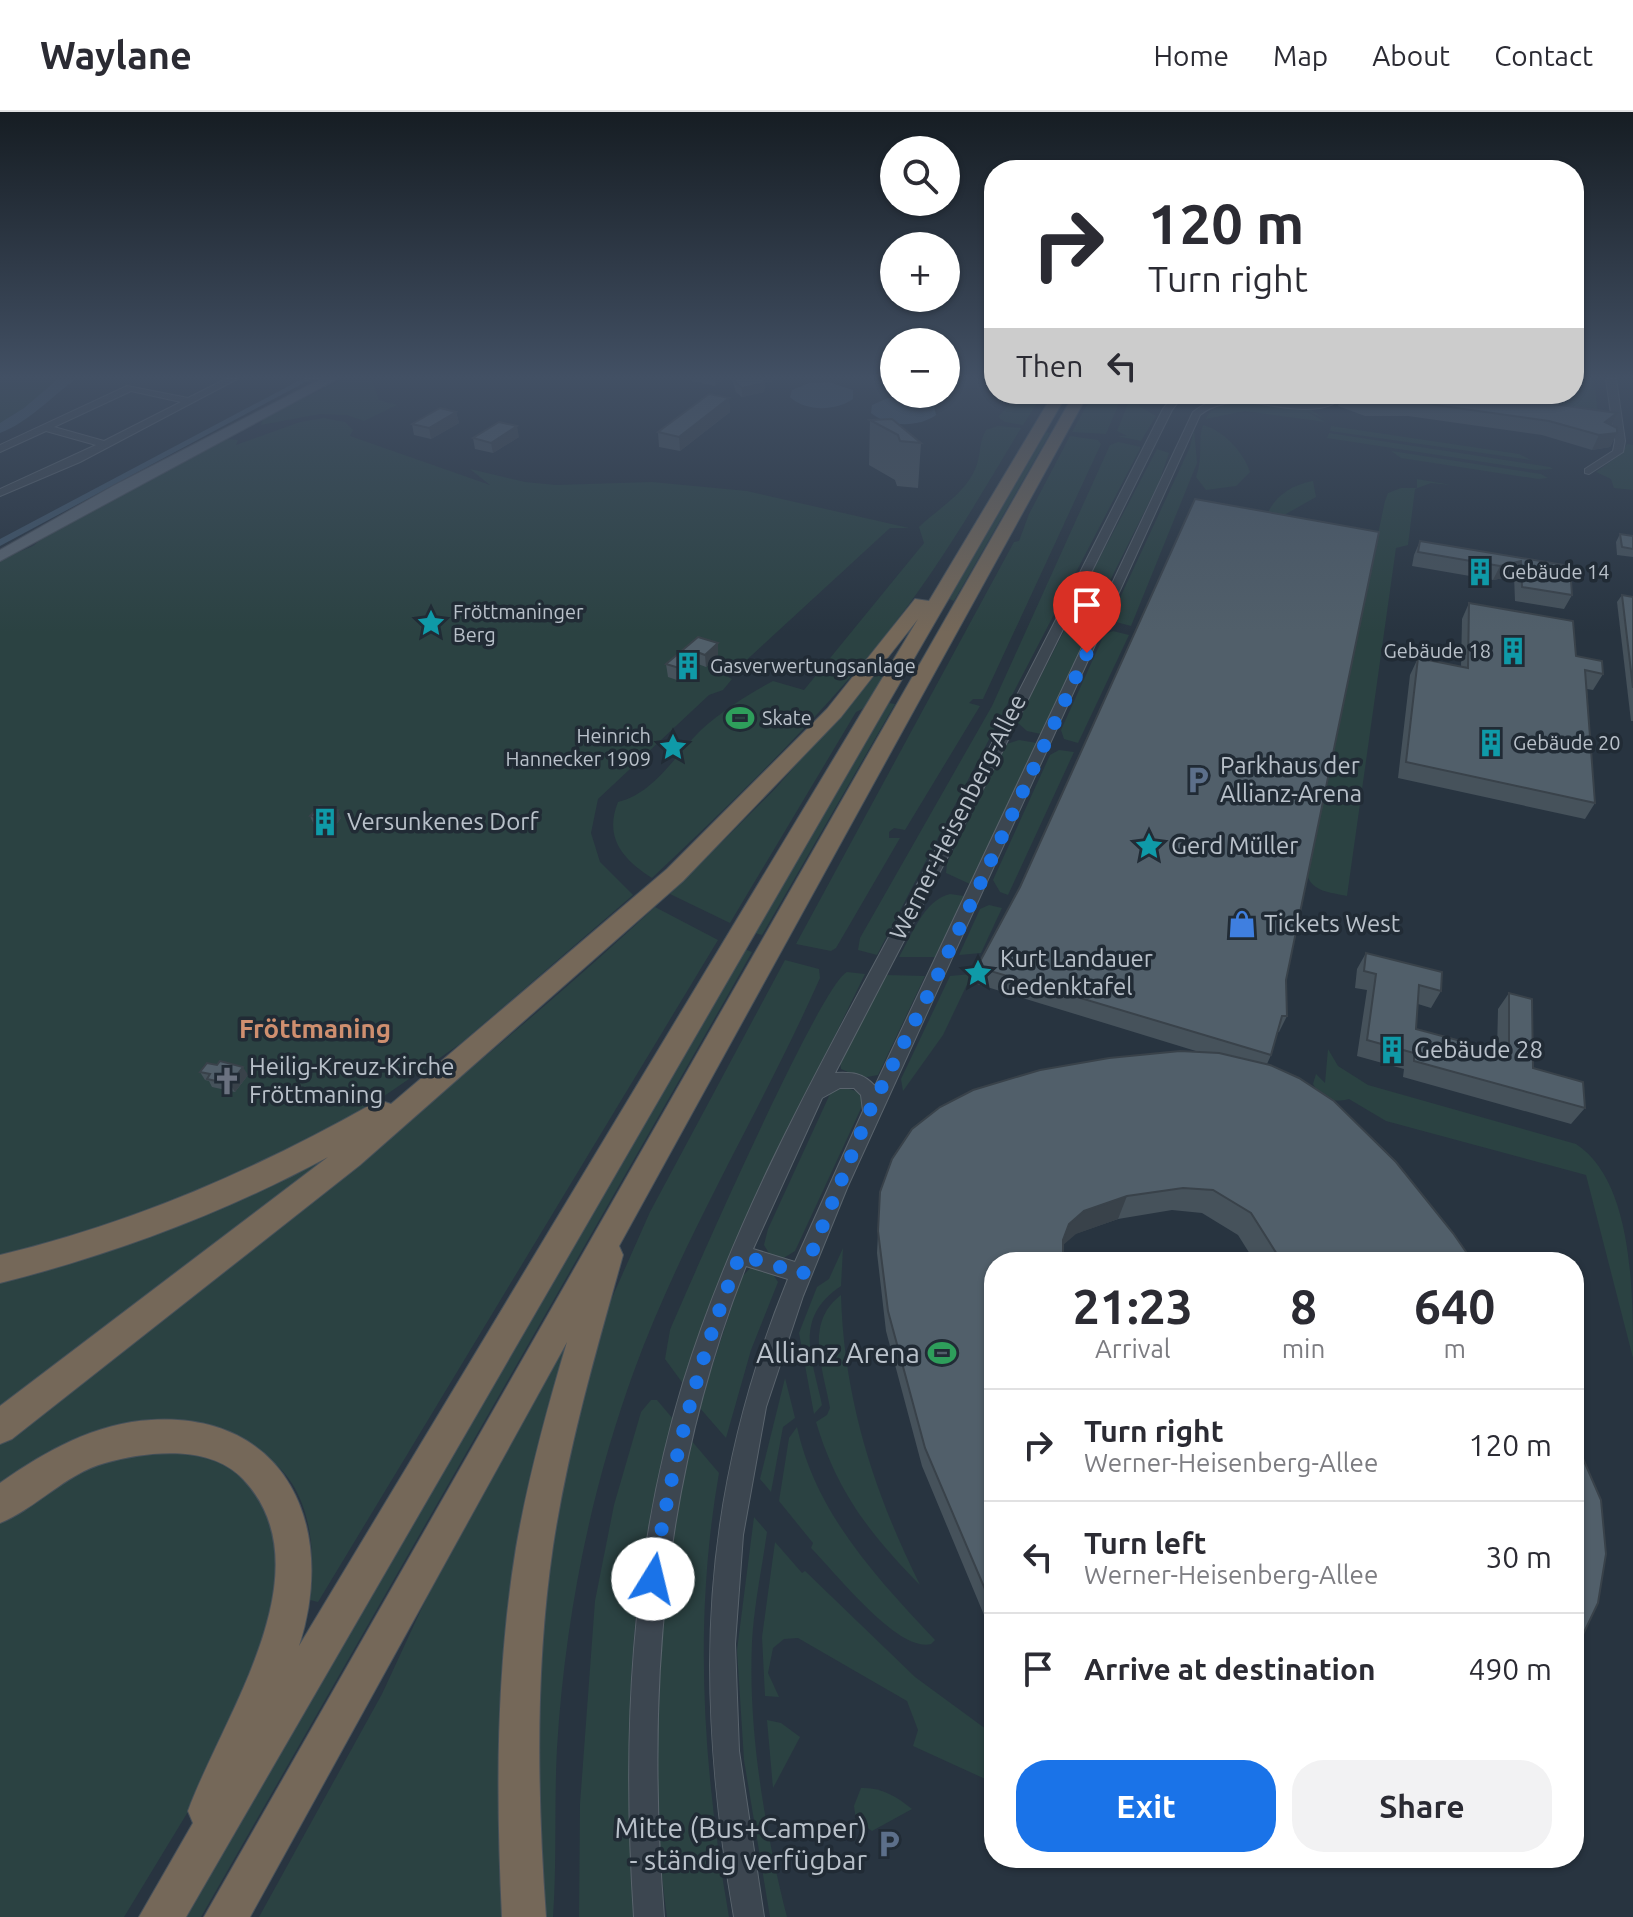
<!DOCTYPE html>
<meta charset="utf-8">
<style>
body{margin:0;font-family:Ubuntu,sans-serif;background:#f2f2f3;color:#2b2b33;height:100vh;display:flex;flex-direction:column;font-size:30px;white-space:nowrap}
*{box-sizing:border-box;margin:0}
p{font-size:26px;color:#7c7c81}
.icon{flex:none;width:44px;height:44px;fill:none;stroke:currentColor;stroke-width:2;stroke-linecap:round;stroke-linejoin:round}
.map{position:relative;flex:1;overflow:hidden}
.drawer{position:absolute;left:984px;top:1140px;width:600px;height:616px;display:flex;flex-direction:column;background:#fff;border-radius:32px;box-shadow:0 2px 6px #0004}
.drawer>*{flex:none}
.hud{position:absolute;left:984px;top:48px;width:600px;height:244px;border-radius:32px;box-shadow:0 2px 6px #0004;background:#fff;color:#2b2b33;overflow:hidden}
.tools{position:absolute;left:880px;top:24px;display:grid;gap:16px}
.tools a{display:grid;place-items:center;width:80px;height:80px;border-radius:50%;background:#fff;box-shadow:0 2px 6px #0004;font-size:40px}
.pin{position:absolute;display:grid;place-items:center;width:68px;height:68px;color:#fff;margin:-82px -34px;border-radius:50% 50% 50% 0;rotate:-45deg;box-shadow:0 0 8px #0007}
.pin .icon{rotate:45deg}
.me{position:absolute;width:88px;margin:-44px;rotate:9deg;stroke-linejoin:round;filter:drop-shadow(0 0 6px #0008)}
.turn{display:flex;align-items:center;gap:28px;height:168px;padding:0 32px;font-size:36px}
.turn .icon{width:104px;height:104px;stroke-width:2.5}
.turn b{display:block;font-size:56px;line-height:68px}
.then{display:flex;align-items:center;height:76px;padding:0 32px;background:#0003;gap:16px;font-size:30px}
.eta{display:flex;justify-content:space-evenly;align-items:center;height:136px;text-align:center}
.eta b{font-size:48px;font-weight:600;line-height:56px}
.action{display:flex;gap:16px;margin-top:auto;padding:16px 32px}
.action a{flex:1;height:92px;border-radius:32px;background:#1a73e8;color:#fff;font-size:32px;font-weight:600;line-height:92px;text-align:center}
.action a+a{background:#f2f2f3;color:#2b2b33}
ul{padding:0;list-style:none}
li{display:flex;align-items:center;gap:24px;height:112px;padding:0 32px;border-top:2px solid #e1e1e2}
li div{flex:1}
li b{display:block;font-size:30px}
li em{font-style:normal}
header{display:flex;align-items:center;gap:48px;box-sizing:border-box;height:112px;padding:0 40px;background:#fff;border-bottom:2px solid #e1e1e2}
header strong{font-size:38px}
nav{display:flex;gap:44px;margin-inline-start:auto;font-size:28px}
.map>svg:first-child{display:block}
</style>
<header>
<strong>Waylane</strong>
<nav><a>Home</a><a>Map</a><a>About</a><a>Contact</a></nav>
</header>
<div class="map">
<svg width="1633" height="1805" viewBox="0 0 1633 1805">
<rect width="100%" height="100%" fill="#283440"/>
<g fill="#2b4242">
<path d="M0,267H81L55,273L0,320Z"/>
<path d="M344,267H371L379,288L397,293L364,309L347,303L320,302L261,313L264,305Z"/>
<path d="M1574,267H1594L1598,303L1472,282H1574Z"/>
<path d="M1018,282H1043L1023,313L1005,310L998,305Z"/>
<path d="M1093,282H1123L1106,322L1072,320Z"/>
<path d="M1132,282H1144L1139,294L1156,304L1141,329L1117,324H1127L1117,319Z"/>
<path d="M1246,289L1309,297L1326,307L1306,299L1325,310L1245,299L1206,307C1219,277 1277,298 1302,298C1266,289 1235,288 1202,300L1219,291Z"/>
<path d="M324,306L345,310L353,318L350,324L490,373L470,357L525,370L556,373L652,370L747,379L909,416H890L728,565L732,567L723,578L709,583L598,687L591,721L600,750L633,783L460,932L336,1017L142,1106L0,1144V448L33,434L48,421L225,327L238,328L236,333L300,310Z"/>
<path d="M1203,313C1223,318 1244,341 1250,360L1236,374L1206,378L1196,365C1204,343 1197,330 1203,313Z"/>
<path d="M998,314L1021,316C978,388 936,460 884,525C814,612 733,689 652,766C622,747 604,725 618,690C655,681 675,643 701,618C723,598 747,583 773,569L804,578L924,431L919,415C939,396 966,381 976,355C981,342 979,329 986,318Z"/>
<path d="M1331,314L1519,342L1531,348L1330,319Z"/>
<path d="M1194,317L1197,351L1131,514L1116,510L1113,501L1190,335Z"/>
<path d="M1046,320L1050,321L954,489L949,487Z"/>
<path d="M1329,321L1550,355L1553,357L1536,358L1327,326Z"/>
<path d="M1070,324L1098,328L1101,332L983,587H973L969,591L980,594L905,718L894,716L889,720V726H900L836,836L831,839L796,832L1014,430L1019,429L1029,402Z"/>
<path d="M1118,330L1141,335L877,843L858,838L860,826L992,594L1110,333Z"/>
<path d="M1627,332L1633,333V378L1614,376L1611,367L1596,360L1621,342Z"/>
<path d="M1157,337L1169,341L1159,370L1092,505L1079,502L1074,495Z"/>
<path d="M1391,339L1541,362L1548,366L1538,367L1401,346Z"/>
<path d="M1417,367L1451,373L1431,371L1415,377L1408,433L1396,436L1347,784C1329,780 1310,780 1306,759L1385,389L1388,381L1401,376H1417Z"/>
<path d="M1313,369L1316,385L1263,415C1269,388 1287,374 1313,369Z"/>
<path d="M1078,512L1091,515L1041,622L1027,619L1018,611L1020,605L1065,517Z"/>
<path d="M1113,519L1129,523L1078,631L1064,627L1061,618L1104,523Z"/>
<path d="M887,550L891,552L866,595L856,600L730,811L670,782L774,678Z"/>
<path d="M889,591L895,592L762,823L755,821Z"/>
<path d="M1019,628L1037,631L970,772L946,761L947,751L1007,632Z"/>
<path d="M1059,638L1074,640L1008,783L1000,780L993,768L1050,643Z"/>
<path d="M950,782L964,784L935,845H899C912,823 924,788 950,782Z"/>
<path d="M989,793L1002,796L981,841L959,843L980,797Z"/>
<path d="M655,795L718,828L318,1490L310,1488C316,1440 312,1378 269,1347C249,1332 218,1325 195,1315L0,1381V1326C222,1154 448,987 655,795Z"/>
<path d="M744,837L752,840L725,888L201,1805H185Z"/>
<path d="M785,848L819,857L820,866C761,999 684,1122 634,1259C590,1380 565,1507 557,1636C554,1692 557,1749 553,1805H537L531,1720L550,1398L607,1197L650,1100Z"/>
<path d="M847,860L865,862L741,1116L684,1273L665,1247L670,1218C690,1171 820,873 847,860Z"/>
<path d="M972,862L943,923L903,979L901,967L950,864Z"/>
<path d="M887,863L925,864L878,963L861,966L841,957L840,948Z"/>
<path d="M1328,937L1338,954L1368,973L1576,1032C1633,1069 1633,1180 1633,1246L1586,1063L1386,1009L1349,987C1333,991 1321,988 1313,972L1316,962L1325,971Z"/>
<path d="M840,974L862,981L863,992L795,1139L782,1147L770,1143L764,1133L768,1117L830,982Z"/>
<path d="M344,1034L0,1294V1162Z"/>
<path d="M843,1136L841,1174C793,1206 812,1245 822,1293L814,1302L799,1221L817,1175L829,1167Z"/>
<path d="M751,1155L773,1162L778,1170L751,1238L726,1326L699,1295L741,1166Z"/>
<path d="M841,1183C844,1288 874,1380 920,1473C870,1422 837,1380 816,1310L827,1303L830,1296C823,1256 804,1211 841,1183Z"/>
<path d="M567,1230L508,1805H259L382,1582L426,1487Z"/>
<path d="M785,1266L795,1306L783,1315L771,1380L760,1367Z"/>
<path d="M651,1288H657L673,1307C660,1368 643,1431 637,1493C626,1598 628,1701 639,1805H579L580,1692L595,1489L614,1393L641,1300Z"/>
<path d="M797,1315C816,1402 877,1466 935,1528L931,1532C898,1541 835,1460 811,1436L813,1431L779,1389L789,1326Z"/>
<path d="M690,1327L719,1361C693,1509 703,1657 729,1805H667C645,1645 660,1484 690,1327Z"/>
<path d="M123,1339L210,1340L257,1373L287,1460L220,1647L124,1805H0V1406L29,1383Z"/>
<path d="M754,1405L767,1420C762,1456 754,1493 752,1530C748,1620 765,1718 787,1805H770L744,1648L737,1538Z"/>
<path d="M775,1430L802,1461L805,1459L915,1565L994,1623V1671L913,1634L918,1618L907,1589L798,1526L784,1527L773,1536L768,1561L779,1585L765,1584L762,1525Z"/>
<path d="M767,1608L781,1611L800,1625L773,1676Z"/>
<path d="M861,1676C881,1675 896,1684 912,1697L872,1719L856,1708L854,1694Z"/>
</g>
<g fill="#3f5467">
<path d="M829,270L853,278V287C836,299 806,300 790,285L792,278L809,271Z"/>
<path d="M909,285L934,293L936,303C918,316 887,315 871,301L872,293L888,286Z"/>
</g>
<g fill="none" stroke-linecap="round" stroke-linejoin="round">
<path fill="#3f5467" fill-rule="evenodd" d="M302,267H311L0,434V427Z"/>
<path fill="#3f5467" fill-rule="evenodd" d="M58,267H76C52,284 29,310 0,321V311L24,296Z"/>
<defs>
<g id="minor">
<path d="M226,267H237L80,350L0,384V377L96,333L46,319L0,340V333L127,274L188,286ZM131,279L181,290L104,329L54,315Z"/>
<path d="M304,267H320L330,271L325,274Z"/>
<path d="M1606,267H1616L1625,329L1623,340L1589,362L1585,361V357L1613,339L1615,329Z"/>
<path d="M1182,282H1197L1179,289L1172,298L996,652L835,961C852,960 863,961 875,974L1193,300C1228,272 1276,291 1317,292L1326,288L1327,282H1337L1333,292C1291,310 1239,272 1200,303L847,1076L803,1184L766,1295L743,1423L735,1532L739,1639L764,1805H734C694,1576 699,1385 788,1167L746,1154C662,1366 646,1580 664,1805H634C622,1625 630,1445 683,1271C738,1093 832,932 919,769C1003,613 1083,455 1163,297L1173,285ZM840,976H854L861,983L863,999L795,1150L753,1137L822,986Z"/>
</g>
<path id="major" d="M321,267H337L0,449V438L113,374Z"/>
<g id="highway">
<path d="M1053,282H1067L186,1805H139L193,1711L188,1699C222,1605 329,1458 243,1367C210,1332 147,1339 105,1351C65,1362 37,1396 0,1411V1371C44,1340 95,1311 151,1308C288,1300 337,1417 299,1534L918,507L841,605L683,769L360,1053L12,1327L0,1332V1294L328,1045C224,1101 115,1142 0,1171V1143C133,1111 253,1059 372,992L382,989L391,992L667,757L827,597L915,487L929,489Z"/>
<path d="M1074,282H1088L619,1134L623,1143C596,1239 568,1335 553,1434C535,1557 537,1681 546,1805H502C496,1682 496,1558 516,1436C528,1366 547,1297 567,1230L250,1805H204Z"/>
</g>
</defs>
<use href="#minor" stroke="#5a646d" stroke-width="2"/>
<use href="#major" stroke="#464f59" stroke-width="2"/>
<use href="#highway" stroke="#47515a" stroke-width="2"/>
<use href="#minor" fill="#3c4650" fill-rule="evenodd"/>
<use href="#major" fill="#5a6570" fill-rule="evenodd"/>
<use href="#highway" fill="#756859" fill-rule="evenodd"/>
</g>
<g fill="#46525b">
<path d="M692,267H724L715,274L692,269Z"/>
<path d="M732,267H776V268L765,271L764,280L742,285L736,280Z"/>
<path d="M1342,282H1481L1617,301L1611,313L1617,321L1610,335L1592,338L1542,323L1408,304H1365L1338,294Z"/>
<path d="M729,286L730,300L680,339L659,335L658,320Z"/>
<path d="M456,300L459,311L431,327L414,323L412,312Z"/>
<path d="M870,308L921,331L918,376L897,374L895,368L869,353Z"/>
<path d="M519,325L493,341L475,337L473,326Z"/>
<path d="M1620,422L1633,424V445L1617,443L1616,430Z"/>
<path d="M1420,429L1570,454L1572,483L1564,497L1515,489L1514,464L1493,468L1412,454L1414,443Z"/>
<path d="M1622,483L1633,485V609H1631L1617,490Z"/>
<path d="M1469,491L1576,544L1603,562L1593,578L1587,577L1595,691L1585,707L1398,666L1410,563L1418,546L1461,555L1462,507Z"/>
<path d="M698,525L718,543L706,555L698,552L680,569L668,565L666,552Z"/>
<path d="M310,704L341,706L333,716L314,713Z"/>
<path d="M1366,841L1441,879L1431,896L1418,892L1416,917L1497,939L1498,897L1509,881L1533,956L1585,996L1571,1012L1403,965L1404,957L1357,944L1367,878L1355,876L1357,857Z"/>
<path d="M977,855L1286,868L1287,904L1279,920H1278L1271,943L1267,952L1473,1150H1255L1238,1123L1202,1101L1172,1098L1118,1107L994,1150V1519L984,1503L922,1354L886,1219L877,1141L880,1080L1199,940L974,871Z"/>
<path d="M200,960L248,963L235,980L212,975L209,969L205,968Z"/>
</g>
<g fill="#39424a">
<path d="M715,267H724L715,274Z"/>
<path d="M764,267L776,268L765,271L764,280L742,285V276Z"/>
<path d="M729,286L730,300L680,339L679,325Z"/>
<path d="M456,300L459,311L431,327L429,316Z"/>
<path d="M1617,301L1610,316L1617,321L1610,335L1592,338L1605,310Z"/>
<path d="M517,314L519,325L493,341L491,331Z"/>
<path d="M1521,449L1514,464L1493,468L1500,454Z"/>
<path d="M718,531V543L706,555L705,543Z"/>
<path d="M697,540L698,552L680,569L679,556Z"/>
<path d="M338,698L341,706L333,716L329,708Z"/>
<path d="M243,955L248,963L235,980L230,972Z"/>
<path d="M1127,1084L1118,1107L1076,1122L1062,1134L1063,1128L1069,1112L1084,1099Z"/>
</g>
<g fill="#515f6a" stroke="#39424a" stroke-width="2">
<path d="M735,267H764V271L742,276L736,271Z"/>
<path d="M709,282L729,286L679,325L658,320Z"/>
<path d="M1349,282H1481L1617,301L1605,310L1617,316V321L1599,323L1549,309L1414,290H1370Z"/>
<path d="M440,296L456,300L429,316L412,312Z"/>
<path d="M892,307L921,331L900,329L898,323L870,308Z"/>
<path d="M499,310L517,314L491,331L473,326Z"/>
<path d="M1195,387L1379,420L1286,868L1287,904H1282L1271,943L977,855L1020,775Z"/>
<path d="M1620,422L1633,424V437L1622,435Z"/>
<path d="M1420,429L1570,454L1572,483L1522,475L1521,449L1500,454L1418,440Z"/>
<path d="M1622,483L1633,485V576Z"/>
<path d="M1469,491L1573,509L1576,544L1602,549L1603,562L1585,558L1595,691L1406,650L1418,546L1468,556Z"/>
<path d="M698,525L718,531L705,543L697,540L679,556L666,552Z"/>
<path d="M319,694L338,698L329,708L310,704Z"/>
<path d="M1366,841L1442,860L1441,879L1419,873L1416,917L1509,942V881L1532,887L1533,956L1583,970L1585,996L1414,949V941L1367,928L1376,862L1364,859Z"/>
<path d="M1180,939L1219,941L1270,953L1299,966L1334,989L1396,1050L1453,1121L1473,1150H1282L1251,1101L1213,1078L1183,1076L1127,1084L1084,1099L1069,1112L1063,1128V1150H994V1495L990,1489L925,1336L888,1199L878,1119L880,1080L892,1047L912,1017L940,995L973,978L1040,958L1109,946Z"/>
<path d="M220,949L243,955L230,972L207,967L210,962L200,960L207,951L217,953Z"/>
<path d="M1574,1326L1601,1388L1606,1442L1598,1491L1578,1533L1574,1537Z"/>
</g>
<linearGradient id="sky" x2="0" y2="1"><stop stop-color="#161d23"/><stop offset="0.51" stop-color="#425064"/><stop offset="1" stop-color="#425064" stop-opacity="0"/></linearGradient>
<rect width="1633" height="520" fill="url(#sky)"/>
<g fill="none" stroke-linecap="round" stroke-linejoin="round">
<path stroke="#1a73e8" stroke-width="14" stroke-dasharray="0 25.2" d="M653,1467C671,1354 698,1249 740,1143L803,1162L871,996L936,867L1087,541"/>
</g>
<defs>
<symbol id="building-bare" viewBox="-9 -9 18 18"><path d="M-4-6H4V6H1V3H-1V6H-4ZM-2.5-4.3h1.7v1.8h-1.7ZM.8-4.3h1.7v1.8H.8ZM-2.5-1h1.7V.8h-1.7ZM.8-1h1.7V.8H.8Z" fill="#0f9aa8" stroke="#212b35" stroke-width="2.5" paint-order="stroke"/></symbol>
<symbol id="sight-bare" viewBox="-9 -9 18 18"><path d="M0-6L1.8-2.2L6-1.7L2.9 1.2L3.7 5.4L0 3.3L-3.7 5.4L-2.9 1.2L-6-1.7L-1.8-2.2Z" fill="#0f9aa8" stroke="#212b35" stroke-width="2.5" paint-order="stroke"/></symbol>
<symbol id="stadium-bare" viewBox="-9 -9 18 18"><path d="M0-5a6.5 5 0 1 0 0 10a6.5 5 0 1 0 0-10ZM-3.5-1.8h7v3.6h-7Z" fill="#2e9e5b" stroke="#212b35" stroke-width="2.5" paint-order="stroke"/></symbol>
<symbol id="parking-bare" viewBox="-9 -9 18 18"><path d="M-3.5-5.5H1a3.5 3.5 0 0 1 0 7H-1V5.5H-3.5ZM-1-3.4V-.6H.8a1.4 1.4 0 0 0 0-2.8Z" fill="#5c6f8a" stroke="#212b35" stroke-width="2.5" paint-order="stroke"/></symbol>
<symbol id="shop-bare" viewBox="-9 -9 18 18"><path d="M-5-2.5h2.3a2.7 3.5 0 0 1 5.4 0H5L5.5 6h-11ZM-1.5-2.5h3a1.5 2.3 0 0 0-3 0Z" fill="#3f7fe0" stroke="#212b35" stroke-width="2.5" paint-order="stroke"/></symbol>
<symbol id="church-bare" viewBox="-9 -9 18 18"><path d="M-1.2-6h2.4v3.5h3.3v2.4h-3.3V6h-2.4V-.1h-3.3v-2.4h3.3Z" fill="#6b7280" stroke="#212b35" stroke-width="2.5" paint-order="stroke"/></symbol>
</defs>
<g fill-rule="evenodd">
<use href="#building-bare" x="1460" y="440" width="40" height="40"/>
<use href="#sight-bare" x="411" y="491" width="40" height="40"/>
<use href="#building-bare" x="1493" y="519" width="40" height="40"/>
<use href="#building-bare" x="668" y="534" width="40" height="40"/>
<use href="#stadium-bare" x="720" y="586" width="40" height="40"/>
<use href="#building-bare" x="1471" y="611" width="40" height="40"/>
<use href="#sight-bare" x="653" y="615" width="40" height="40"/>
<use href="#parking-bare" x="1178" y="648" width="40" height="40"/>
<use href="#building-bare" x="305" y="690" width="40" height="40"/>
<use href="#sight-bare" x="1129" y="714" width="40" height="40"/>
<use href="#shop-bare" x="1222" y="792" width="40" height="40"/>
<use href="#sight-bare" x="958" y="841" width="40" height="40"/>
<use href="#building-bare" x="1372" y="918" width="40" height="40"/>
<use href="#church-bare" x="207" y="949" width="40" height="40"/>
<use href="#stadium-bare" x="922" y="1221" width="40" height="40"/>
<use href="#parking-bare" x="869" y="1712" width="40" height="40"/>
</g>
<g text-anchor="middle" stroke-width="7" stroke-linejoin="round" paint-order="stroke">
<g font-size="20" fill="#b9c1ca" stroke="#212b35" text-anchor="start">
<text x="1502" y="467">Gebäude 14</text>
<text x="453" y="507">Fröttmaninger<tspan x="453" dy="23">Berg</tspan></text>
<text x="1491" y="546" text-anchor="end">Gebäude 18</text>
<text x="710" y="561">Gasverwertungsanlage</text>
<text x="762" y="613">Skate</text>
<text x="651" y="631" text-anchor="end">Heinrich<tspan x="651" dy="23">Hannecker 1909</tspan></text>
<text x="1513" y="638">Gebäude 20</text>
</g>
<g font-size="24" fill="#b9c1ca" stroke="#212b35" text-anchor="start">
<text x="1220" y="662">Parkhaus der<tspan x="1220" dy="28">Allianz-Arena</tspan></text>
<text x="347" y="718">Versunkenes Dorf</text>
<text x="1171" y="742">Gerd Müller</text>
<text x="1264" y="820">Tickets West</text>
<text x="1000" y="855">Kurt Landauer<tspan x="1000" dy="28">Gedenktafel</tspan></text>
<text x="1414" y="946">Gebäude 28</text>
<text x="249" y="963">Heilig-Kreuz-Kirche<tspan x="249" dy="28">Fröttmaning</tspan></text>
</g>
<g font-size="24" fill="#b9c1ca" stroke="#212b35">
<text transform="translate(958 705) rotate(-63)" y="8">Werner-Heisenberg-Allee</text>
</g>
<g font-size="26" font-weight="bold" fill="#cf8f6f" stroke="#212b35">
<text x="315" y="926">Fröttmaning</text>
</g>
<g font-size="28" fill="#b9c1ca" stroke="#212b35" text-anchor="end">
<text x="920" y="1251">Allianz Arena</text>
<text x="867" y="1726">Mitte (Bus+Camper)<tspan x="867" dy="32">- ständig verfügbar</tspan></text>
</g>
</g>
</svg>
<div class="tools">
<a><svg class="icon" aria-label="search" viewBox="0 0 24 24"><circle cx="10" cy="10" r="6"/><path d="M15 15l6 6"/></svg></a>
<a>+</a>
<a>−</a>
</div>
<div class="pin" style="left:1087px;top:541px;background:#d93025"><svg class="icon" aria-label="arrive" viewBox="0 0 24 24"><path d="M6 21V4h12l-3 4 3 4H6"/></svg></div>
<svg class="me" style="left:653px;top:1467px" viewBox="-20 -20 40 40"><circle r="19" fill="#fff"/><path d="M0-13L10 11 0 6-10 11z" fill="#1a73e8"/></svg>
<div class="hud">
<div class="turn"><svg class="icon" aria-label="right" viewBox="0 0 24 24"><path d="M7 20v-9h11M14 6l5 5-5 5"/></svg><div><b>120 m</b>Turn right</div></div>
<div class="then">Then<svg class="icon" aria-label="left" viewBox="0 0 24 24"><path d="M17 20v-9H6M10 6l-5 5 5 5"/></svg></div>
</div>
<section class="drawer">
<div class="eta">
<div><b>21:23</b><p>Arrival</p></div>
<div><b>8</b><p>min</p></div>
<div><b>640</b><p>m</p></div>
</div>
<ul>
<li><svg class="icon" aria-label="right" viewBox="0 0 24 24"><path d="M7 20v-9h11M14 6l5 5-5 5"/></svg><div><b>Turn right</b><p>Werner-Heisenberg-Allee</p></div><em>120 m</em></li>
<li><svg class="icon" aria-label="left" viewBox="0 0 24 24"><path d="M17 20v-9H6M10 6l-5 5 5 5"/></svg><div><b>Turn left</b><p>Werner-Heisenberg-Allee</p></div><em>30 m</em></li>
<li><svg class="icon" aria-label="arrive" viewBox="0 0 24 24"><path d="M6 21V4h12l-3 4 3 4H6"/></svg><div><b>Arrive at destination</b></div><em>490 m</em></li>
</ul>
<div class="action"><a>Exit</a><a>Share</a></div>
</section>
</div>
